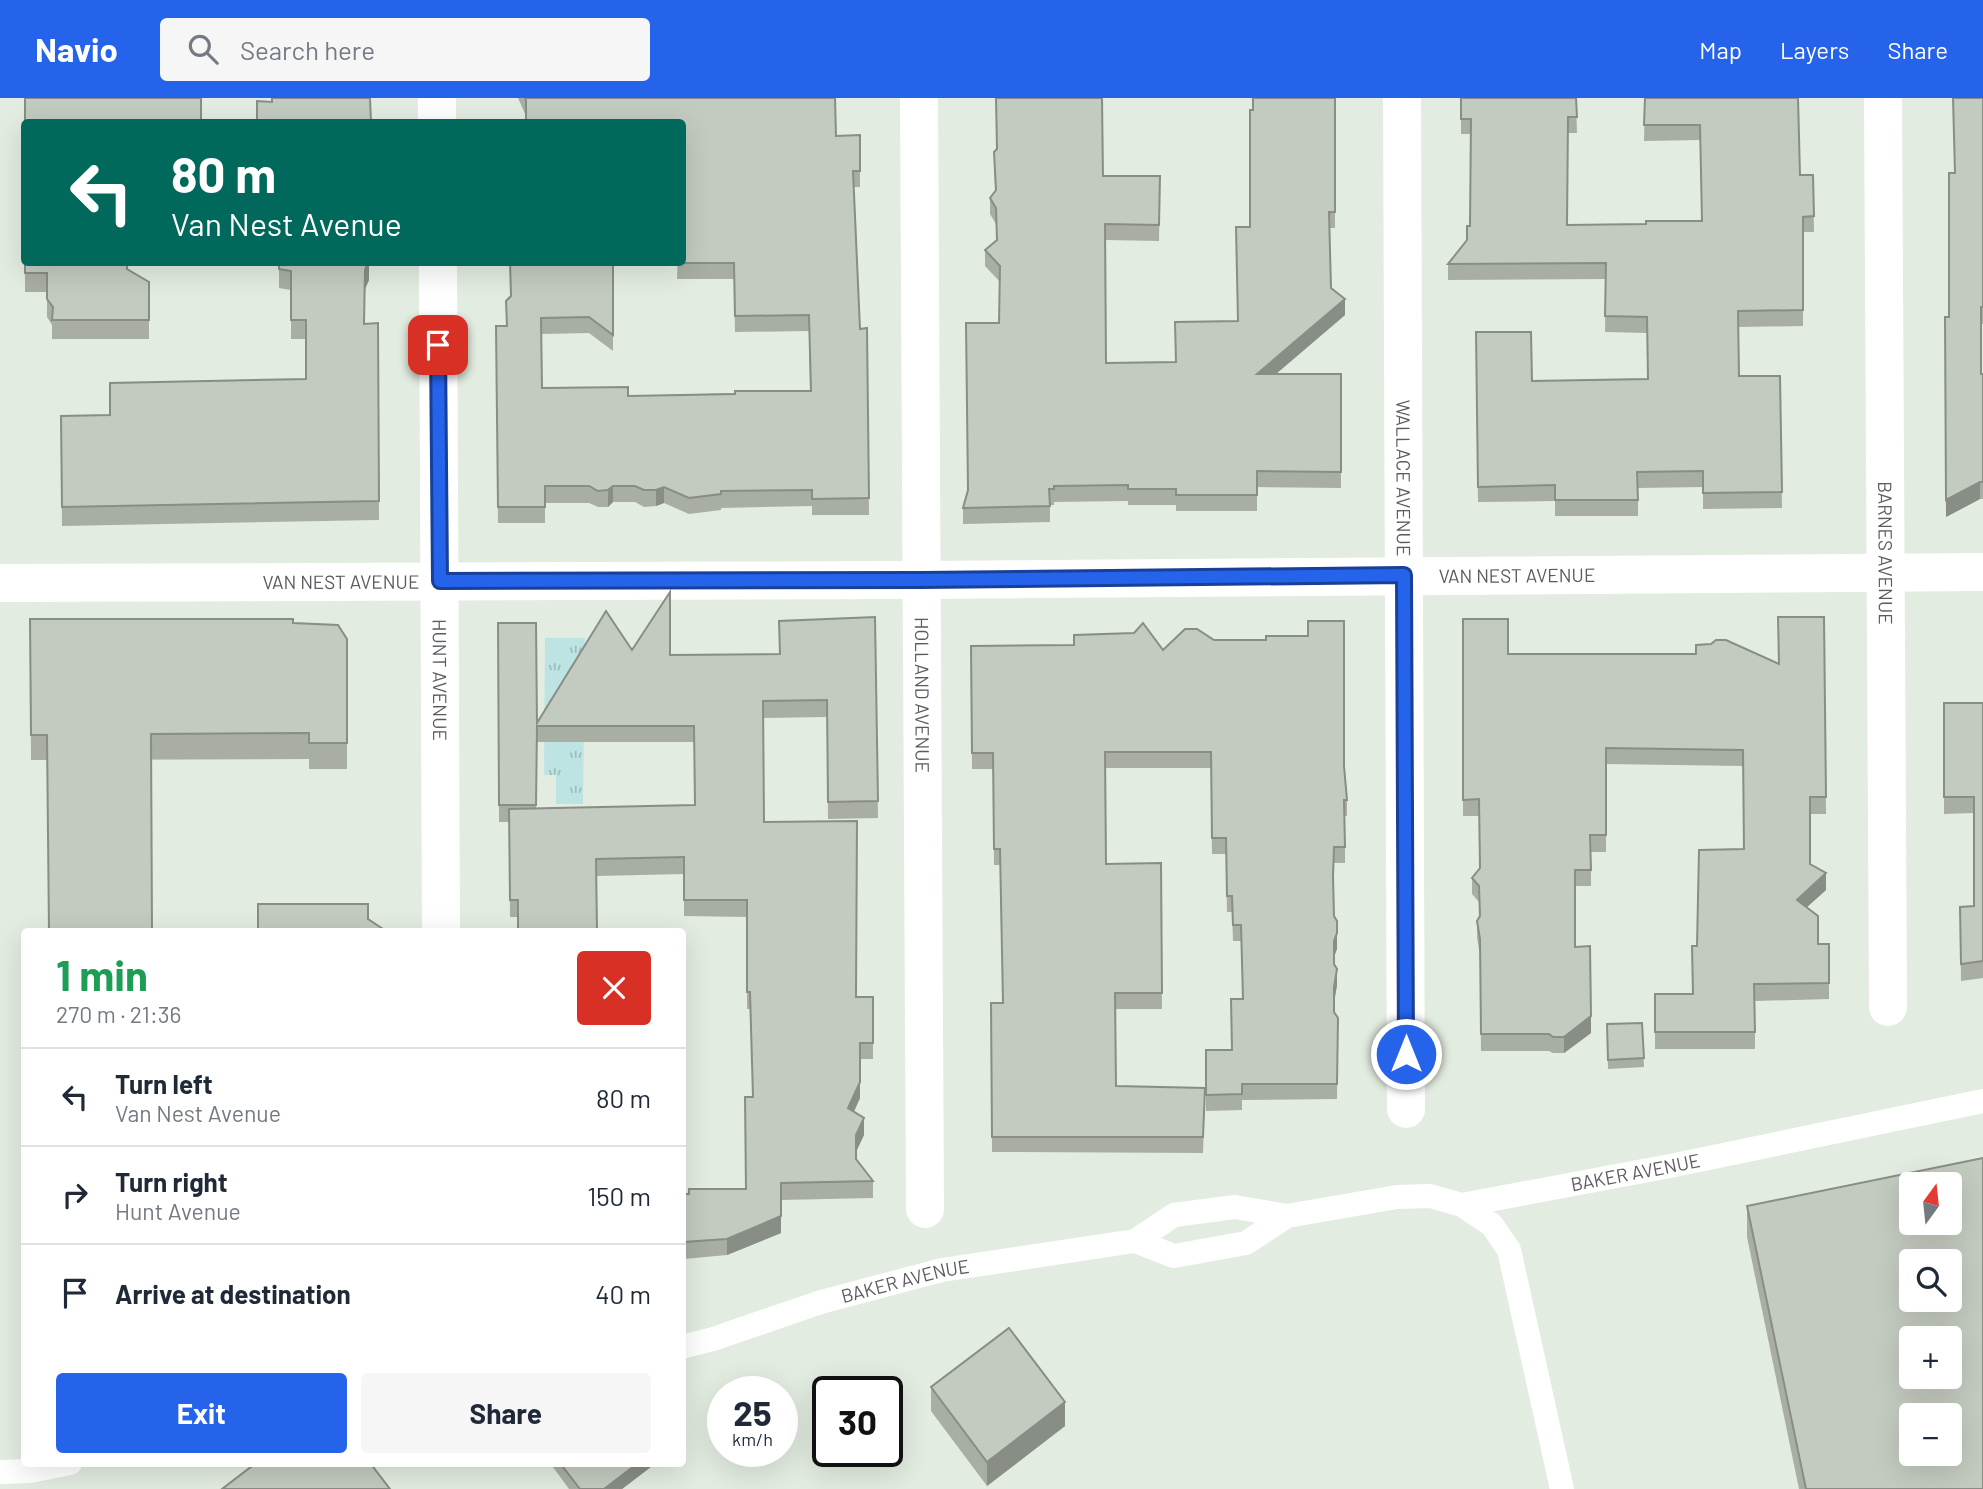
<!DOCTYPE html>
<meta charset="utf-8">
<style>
body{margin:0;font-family:Barlow,sans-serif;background:#f6f6f7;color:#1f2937;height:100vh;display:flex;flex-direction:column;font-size:26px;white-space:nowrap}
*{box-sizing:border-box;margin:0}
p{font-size:23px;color:#747a83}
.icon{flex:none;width:38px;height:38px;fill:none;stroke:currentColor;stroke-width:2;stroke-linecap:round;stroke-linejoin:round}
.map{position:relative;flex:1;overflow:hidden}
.details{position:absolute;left:21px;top:830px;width:665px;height:539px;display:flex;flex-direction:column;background:#fff;border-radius:7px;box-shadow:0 7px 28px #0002}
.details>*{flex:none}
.top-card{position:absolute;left:21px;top:21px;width:665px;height:147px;border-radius:7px;box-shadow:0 7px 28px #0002;background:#00695c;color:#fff;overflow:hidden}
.needle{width:46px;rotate:15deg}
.tools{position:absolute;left:1899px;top:1074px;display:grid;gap:14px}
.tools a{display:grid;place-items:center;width:63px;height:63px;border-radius:7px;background:#fff;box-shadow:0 7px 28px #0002;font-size:35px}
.speed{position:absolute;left:707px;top:1278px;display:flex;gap:14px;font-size:35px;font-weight:700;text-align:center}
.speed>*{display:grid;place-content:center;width:91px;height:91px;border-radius:50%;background:#fff;box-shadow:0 7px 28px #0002;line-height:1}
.speed small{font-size:18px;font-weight:400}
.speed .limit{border:4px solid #111;border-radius:10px;background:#fff;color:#111}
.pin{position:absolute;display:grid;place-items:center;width:60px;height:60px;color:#fff;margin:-30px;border-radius:14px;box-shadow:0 4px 10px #0006}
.me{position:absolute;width:77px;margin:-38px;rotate:0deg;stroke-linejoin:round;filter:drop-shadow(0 0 5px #0008)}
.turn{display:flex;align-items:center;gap:24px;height:147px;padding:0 35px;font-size:32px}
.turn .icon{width:91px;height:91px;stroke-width:2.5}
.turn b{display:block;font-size:49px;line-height:60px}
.round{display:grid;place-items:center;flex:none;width:74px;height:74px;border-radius:7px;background:#f6f6f7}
.headline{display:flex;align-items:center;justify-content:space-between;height:119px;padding:0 35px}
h1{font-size:42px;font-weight:700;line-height:52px;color:#1e9e55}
.primary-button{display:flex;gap:14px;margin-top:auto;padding:14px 35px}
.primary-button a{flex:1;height:80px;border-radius:7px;background:#2563eb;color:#fff;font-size:28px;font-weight:700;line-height:80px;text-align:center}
.primary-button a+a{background:#f6f6f7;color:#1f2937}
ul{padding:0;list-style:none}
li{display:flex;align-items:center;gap:21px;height:98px;padding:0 35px;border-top:2px solid #e0e1e3}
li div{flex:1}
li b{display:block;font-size:26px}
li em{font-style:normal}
header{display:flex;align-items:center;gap:42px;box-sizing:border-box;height:98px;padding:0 35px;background:#2563eb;color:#fff}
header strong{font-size:33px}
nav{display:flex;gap:38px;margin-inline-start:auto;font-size:24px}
.search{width:490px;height:63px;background:#f6f6f7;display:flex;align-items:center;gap:18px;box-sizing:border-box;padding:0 24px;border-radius:7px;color:#747a83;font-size:26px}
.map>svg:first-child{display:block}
</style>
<header>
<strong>Navio</strong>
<div class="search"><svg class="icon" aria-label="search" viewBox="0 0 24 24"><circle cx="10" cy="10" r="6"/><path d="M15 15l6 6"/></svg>Search here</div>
<nav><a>Map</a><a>Layers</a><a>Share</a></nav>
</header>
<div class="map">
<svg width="1983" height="1391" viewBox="0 0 1983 1391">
<defs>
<pattern id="grass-tufts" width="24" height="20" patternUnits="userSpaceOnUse" patternTransform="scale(1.75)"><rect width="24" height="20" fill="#bde4e3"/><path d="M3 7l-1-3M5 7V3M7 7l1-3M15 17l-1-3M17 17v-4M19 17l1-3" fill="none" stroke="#9dbcbb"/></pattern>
</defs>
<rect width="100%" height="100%" fill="#e3ece0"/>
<path fill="url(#grass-tufts)" d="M545,540H585L583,706H556V677H544Z"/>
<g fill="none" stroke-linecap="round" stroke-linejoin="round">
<g stroke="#fff" stroke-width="24">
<path d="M1462,1107L1492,1127L1509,1152L1562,1391"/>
<path d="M1135,1143L1174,1158L1246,1145L1287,1118"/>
<path id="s1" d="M682,1249L713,1241L821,1204L942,1172L1135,1143L1174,1117L1235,1109L1287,1118L1397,1099L1430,1098L1462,1107L1670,1068L1983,1003"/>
<path d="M0,1374L30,1373L70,1365"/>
</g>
<g stroke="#fff" stroke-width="38">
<path d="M437,0V24"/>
<path id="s2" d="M919,0L925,1111"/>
<path id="s3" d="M1402,0L1406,1011"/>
<path id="s4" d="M1883,0L1888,909"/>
<path id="s5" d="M438,164L441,833"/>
<path id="s6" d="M0,485L921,482L1983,474"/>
</g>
</g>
<g fill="#a8aea4" fill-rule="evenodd">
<path d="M518,0H835L836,38L860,37V89H854L860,231L867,230L869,417H812V408L721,410V412L689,416L664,405L656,408L644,409L635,404H613L608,409H598L589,405H545V425H498L496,228H506L613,164V253L589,235L541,236L542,290L628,298L810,293L809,233L735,234L734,181H677L682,24L526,18Z"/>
<path d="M1335,0V130H1329L1331,190L1345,217L1276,276H1341V390L1257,389V413H1176V407H1128V403L1054,404V407H1050V424L963,426V410L968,392L999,225L1000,184L985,168V152L997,142L996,126L990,116V100L995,93L994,54L996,51L1103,78H1160L1159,143L1105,142L1106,265L1175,264L1237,223L1250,129L1253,12Z"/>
<path d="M1461,0H1576L1577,35H1568L1567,127L1646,126L1702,123L1700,42L1644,43L1645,0L1800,77H1813L1814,134H1803V228L1738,229L1739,278H1780L1782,410L1703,411V389L1638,390V418H1555V403L1478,404L1476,234L1532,283L1648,281L1647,235L1605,234L1606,181L1448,182V166L1467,142L1470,128L1471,36H1461Z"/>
<path d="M1983,0V226H1981V276H1983V401H1980L1946,419L1945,219H1949L1955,75Z"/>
<path d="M25,164L127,171L149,184V241H52V227L47,219V194H25Z"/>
<path d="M279,164H369V182L365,191L364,226L378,225L379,422L62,428L61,318L110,317L306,281V241H291V192L279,190Z"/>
<path d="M875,519L878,720L828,721L827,619L764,620V724L856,899H873V961H860V1000L854,1014L864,1037L856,1053V1061L873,1083V1100L781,1102V1135L727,1157L684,1161V1175H682V1096L746,1091L753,999L750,911H747V819L684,818V776L596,778L518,819H510L509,724H499L498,525L537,625L632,552L670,557L779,556ZM537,644H694V707L536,710Z"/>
<path d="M1824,519L1826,716H1810V766L1826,792L1807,809L1818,846H1829V901L1755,903V951H1655V896H1693L1697,848L1743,751V668L1606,666V754H1591V788H1575V849L1591,935L1564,955H1553L1549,953H1481L1480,857L1477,840V823L1479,818V804L1472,796V780L1480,770L1479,718H1463V521L1508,556L1778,566Z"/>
<path d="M30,521L293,525L347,541V671H309V661L31,662Z"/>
<path d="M971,548L1163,552L1344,668L1347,702V718H1345V765H1334L1333,787L1334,818L1337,851L1334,858L1337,887L1334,904V914L1338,920L1337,1001L1242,1002V1012L1206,1013V952H1232L1243,901L1241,843H1233L1232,814H1227L1226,756H1212L1211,670H1105L1106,766L1161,765L1162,911H1115L1116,988L1205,990L1203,1055L992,1054L991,905H1003L1000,767H994L993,671H972Z"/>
<path d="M1944,605H1983V880L1961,883L1960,809L1974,808V715L1944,716Z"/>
<path d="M1642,925L1644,969L1608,971L1607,926Z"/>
<path d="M1747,1108L1983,1391H1799L1747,1139Z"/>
<path d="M931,1289L1065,1328L987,1388L931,1313Z"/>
<path d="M550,1365H656L622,1391H569Z"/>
</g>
<g fill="#888d86">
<path d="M368,164H369V182L365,191V172Z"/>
<path d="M1345,201V217L1257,292V276Z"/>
<path d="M1980,384V401L1946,419V402Z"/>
<path d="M613,388V404L608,409V392Z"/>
<path d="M664,389V405L656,408V392Z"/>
<path d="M1826,775V792L1797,818V802Z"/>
<path d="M1337,835V851L1334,859V843Z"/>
<path d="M1337,871V887L1334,905V889Z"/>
<path d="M1591,918V935L1564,955V939Z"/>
<path d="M860,984V1000L848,1026V1010Z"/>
<path d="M864,1020V1037L856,1054V1037Z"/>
<path d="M781,1118V1135L727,1157V1141Z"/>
<path d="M1065,1304V1328L987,1388V1364Z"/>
<path d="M638,1365H656L622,1391H604Z"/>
</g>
<g fill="#c3cabf" stroke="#888d86" stroke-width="2" fill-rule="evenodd">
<rect x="25" y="0" width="176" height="24"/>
<path d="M272,0H370L371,24H257V3L272,4Z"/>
<path d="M525,0H835L836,38L860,37V73H853L860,231L867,230L869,400L812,401V392L721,393V396L689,400L664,389L656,392H644L635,388H613L608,392L598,393L589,388H545V409H498L496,228H507L506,203L511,198L510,164H613V237L589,219L541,220L542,290L628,289V298L735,296V293H811L809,217L735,218L734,165H677L682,164V24H526V2Z"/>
<path d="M996,0H1102L1103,78H1160L1159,127L1105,126L1106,265L1176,264L1175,224L1238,223L1236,129H1250V12H1253V0H1335V114H1329L1331,190L1345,201L1257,276H1341V374L1257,373V397H1176V391H1128V387L1054,388V391H1049L1050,408L963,410L968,392L966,225H999L1000,168L985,152L997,142L996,110L990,100L996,92L994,54L997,51Z"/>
<path d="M1461,0H1576L1577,19H1568L1567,127L1646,126V123H1702L1700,27H1644L1645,0H1798L1800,77H1813L1814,118L1803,119V212L1738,213L1739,278H1780L1782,394L1703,395V373L1637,374L1638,402H1555V387L1478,389L1476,234H1531L1532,283L1648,281L1647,219L1605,218L1606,165L1448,166L1467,142V128H1470L1471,21H1461Z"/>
<path d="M1953,0H1983V209H1981V276H1983V384H1980L1946,402L1945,219H1949V75H1955Z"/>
<path d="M25,164H127V171L149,184V222H52L53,209L47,201V175H25Z"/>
<path d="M279,164H368L365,172L364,226L378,225L379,403L62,409L61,318L110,317V285L306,281V222H291V173L279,171Z"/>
<path d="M670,494V557L780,556L779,523L875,519L878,703L828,704L827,602L763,603L764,724L857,723L856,899H873V945H860V984L848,1010L864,1020L856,1037V1061L873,1083L781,1085V1118L727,1141L684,1144V1158H682V1096H689V1091H746L745,999H753L750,894H747V802H684V759L596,761L597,833H518V802H510L509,711L695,707L694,628H537L536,707H499L498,525H536L537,625L606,513L632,552Z"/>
<path d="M1778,519H1824L1826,699H1810V766L1826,775L1797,802L1818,818V846H1829V885L1754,886L1755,934H1655V896H1693L1692,848H1697L1699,752L1744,751L1743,652L1606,650V737H1590L1591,772H1575V849L1590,848L1591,918L1564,939H1553L1549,936H1481L1480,841L1477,823L1480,818L1479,788L1472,780L1480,770L1479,701L1463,702V521H1508V556H1696V547L1711,546L1716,542H1726L1779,566Z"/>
<path d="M30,521H293V525L338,527L347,541V645H309V635L151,636L152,833H49L47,637H31Z"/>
<path d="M1308,523H1344V668L1347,702H1344L1345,749H1334L1333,778L1334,818L1337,823V835L1334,843V866L1337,871L1334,889V914L1338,920L1337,986H1242V996L1206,997V952H1232L1231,901H1243L1241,827H1233L1232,798H1227L1226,740H1212L1211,654H1105L1106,766L1161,765L1162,895H1115L1116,988L1205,990L1203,1039H992L991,905H1003L1000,751H994L993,655H972L971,548L1074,547V537L1134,535L1143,525L1163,552L1185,531H1197L1214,542H1266V538H1308Z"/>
<path d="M1944,605H1983V863L1961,866L1960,809L1974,808V699H1944Z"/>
<path d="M258,806H368V821L386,833H258Z"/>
<path d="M1642,925L1644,960L1608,962L1607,926Z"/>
<path d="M1983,1060V1391H1806L1747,1108ZM1911,1087H1950V1125H1911ZM1911,1164H1950V1202H1911ZM1911,1241H1950V1279H1911ZM1911,1318H1950V1356H1911Z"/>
<path d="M1009,1230L1065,1304L987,1364L931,1289Z"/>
<path d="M256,1365H370L390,1391H222Z"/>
<path d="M560,1365H638L604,1391H580Z"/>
</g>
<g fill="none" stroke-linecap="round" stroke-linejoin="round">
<defs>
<path id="route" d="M438,247L440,483L921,482L1404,477L1406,956"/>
</defs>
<use href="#route" stroke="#184099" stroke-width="18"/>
<use href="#route" stroke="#2563eb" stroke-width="12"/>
</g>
<g text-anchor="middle" stroke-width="5" stroke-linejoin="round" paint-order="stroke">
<g font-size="19" fill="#5e5961" stroke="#fff">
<text dy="7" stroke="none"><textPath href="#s3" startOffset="380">WALLACE AVENUE</textPath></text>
<text dy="7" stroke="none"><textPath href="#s4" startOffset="455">BARNES AVENUE</textPath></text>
<text dy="7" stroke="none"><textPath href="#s6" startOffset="1517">VAN NEST AVENUE</textPath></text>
<text dy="7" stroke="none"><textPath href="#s6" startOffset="341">VAN NEST AVENUE</textPath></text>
<text dy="7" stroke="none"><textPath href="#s5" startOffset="418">HUNT AVENUE</textPath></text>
<text dy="7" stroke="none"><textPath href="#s2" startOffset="597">HOLLAND AVENUE</textPath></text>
<text dy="7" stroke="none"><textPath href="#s1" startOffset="982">BAKER AVENUE</textPath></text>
<text dy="7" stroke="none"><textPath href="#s1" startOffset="233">BAKER AVENUE</textPath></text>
</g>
</g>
</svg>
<div class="tools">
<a><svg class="needle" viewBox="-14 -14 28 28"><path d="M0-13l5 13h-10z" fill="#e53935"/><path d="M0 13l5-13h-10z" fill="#747a83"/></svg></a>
<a><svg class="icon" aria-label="search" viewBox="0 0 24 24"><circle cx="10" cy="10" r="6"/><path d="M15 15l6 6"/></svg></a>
<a>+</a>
<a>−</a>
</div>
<div class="speed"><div>25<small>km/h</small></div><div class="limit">30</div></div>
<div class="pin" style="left:438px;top:247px;background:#d93025"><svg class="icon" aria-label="arrive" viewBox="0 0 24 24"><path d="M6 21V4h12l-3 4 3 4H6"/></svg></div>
<svg class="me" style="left:1406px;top:956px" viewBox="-20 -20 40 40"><circle r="17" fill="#2563eb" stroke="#fff" stroke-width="3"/><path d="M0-11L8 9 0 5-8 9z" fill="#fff"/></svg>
<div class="top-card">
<div class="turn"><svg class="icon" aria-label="left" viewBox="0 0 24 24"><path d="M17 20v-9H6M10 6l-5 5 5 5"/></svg><div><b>80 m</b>Van Nest Avenue</div></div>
</div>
<section class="details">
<div class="headline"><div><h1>1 min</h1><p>270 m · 21:36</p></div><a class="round" style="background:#d93025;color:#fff"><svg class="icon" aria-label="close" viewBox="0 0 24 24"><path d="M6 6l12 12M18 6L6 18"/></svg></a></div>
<ul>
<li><svg class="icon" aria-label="left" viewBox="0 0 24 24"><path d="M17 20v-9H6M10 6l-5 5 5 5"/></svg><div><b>Turn left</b><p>Van Nest Avenue</p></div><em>80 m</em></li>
<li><svg class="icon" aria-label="right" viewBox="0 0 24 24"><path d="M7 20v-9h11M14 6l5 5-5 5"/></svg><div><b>Turn right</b><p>Hunt Avenue</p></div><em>150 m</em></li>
<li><svg class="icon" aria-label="arrive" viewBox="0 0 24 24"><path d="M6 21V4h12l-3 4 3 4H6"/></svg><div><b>Arrive at destination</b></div><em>40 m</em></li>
</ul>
<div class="primary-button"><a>Exit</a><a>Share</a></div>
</section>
</div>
